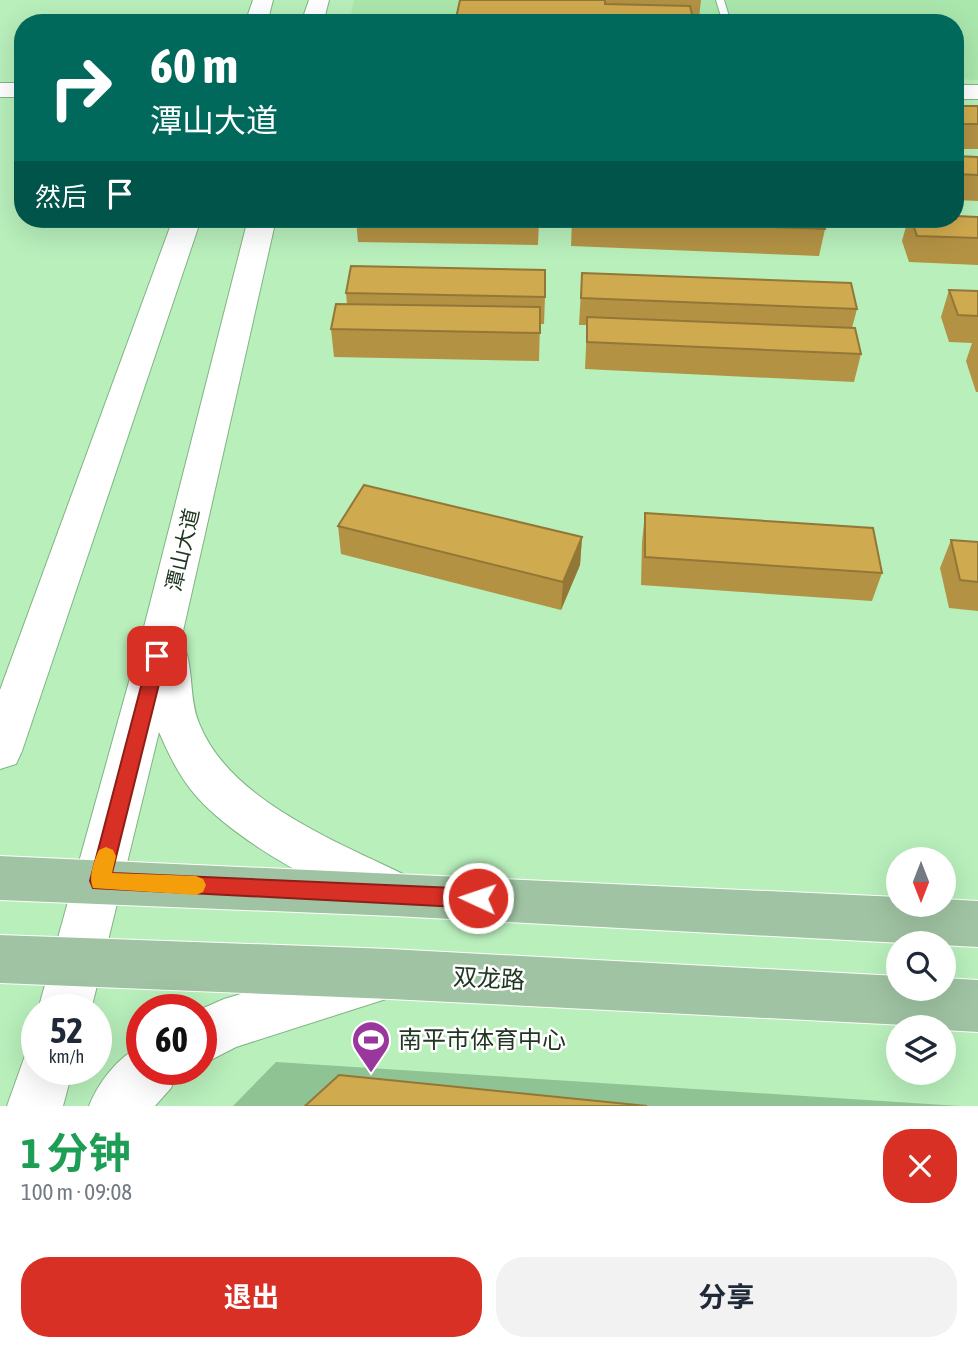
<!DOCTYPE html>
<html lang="zh">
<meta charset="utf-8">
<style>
body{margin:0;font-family:"Asap Condensed","Noto Sans SC",sans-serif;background:#f2f2f3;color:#1f2937;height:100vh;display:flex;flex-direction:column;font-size:26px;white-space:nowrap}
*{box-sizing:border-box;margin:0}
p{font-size:23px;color:#747a83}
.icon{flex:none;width:38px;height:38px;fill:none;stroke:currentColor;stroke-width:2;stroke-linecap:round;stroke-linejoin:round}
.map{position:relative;height:1106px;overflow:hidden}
.panel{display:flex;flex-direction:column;background:#fff;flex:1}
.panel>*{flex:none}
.top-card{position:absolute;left:14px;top:14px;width:950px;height:214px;border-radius:28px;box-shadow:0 7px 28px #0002;background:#00695c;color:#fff;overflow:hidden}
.needle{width:46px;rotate:180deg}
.buttons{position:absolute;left:886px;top:847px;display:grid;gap:14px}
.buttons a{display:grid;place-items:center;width:70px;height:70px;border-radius:50%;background:#fff;box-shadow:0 7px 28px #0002;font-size:35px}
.speed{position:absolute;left:21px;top:994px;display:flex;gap:14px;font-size:35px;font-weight:700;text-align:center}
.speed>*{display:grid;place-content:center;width:91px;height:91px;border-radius:50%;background:#fff;box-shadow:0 7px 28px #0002;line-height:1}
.speed small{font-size:18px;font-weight:400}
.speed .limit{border:10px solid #d22;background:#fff;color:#111}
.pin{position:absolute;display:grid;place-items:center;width:60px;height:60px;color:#fff;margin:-30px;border-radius:14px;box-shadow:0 4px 10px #0006}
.me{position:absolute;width:77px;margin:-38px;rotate:273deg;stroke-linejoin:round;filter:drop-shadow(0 0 5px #0008)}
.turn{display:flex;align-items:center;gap:24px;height:147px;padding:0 21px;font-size:32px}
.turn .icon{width:91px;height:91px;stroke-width:2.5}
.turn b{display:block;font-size:49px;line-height:60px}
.then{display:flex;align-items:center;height:66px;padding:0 21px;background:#0003;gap:14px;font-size:26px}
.round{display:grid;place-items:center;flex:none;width:74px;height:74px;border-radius:28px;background:#f2f2f3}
.summary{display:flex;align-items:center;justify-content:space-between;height:119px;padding:0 21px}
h1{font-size:42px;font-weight:700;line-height:52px;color:#1e9e55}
.primary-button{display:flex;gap:14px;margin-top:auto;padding:14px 21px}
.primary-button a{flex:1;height:80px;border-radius:28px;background:#d93025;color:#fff;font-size:28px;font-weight:700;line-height:80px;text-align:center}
.primary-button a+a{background:#f2f2f3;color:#1f2937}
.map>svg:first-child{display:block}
</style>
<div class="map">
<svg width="978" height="1106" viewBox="0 0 978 1106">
<rect width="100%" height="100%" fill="#b8efbb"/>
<path fill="#aae7ad" d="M354,0H978V80L956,79V23H349Z"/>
<path fill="#90c393" d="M276,1062L959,1106H233Z"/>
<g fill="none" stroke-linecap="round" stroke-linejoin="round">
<defs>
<path id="service" d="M716,0H724L731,23H723Z"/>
<g id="tertiary">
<rect x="0" y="83" width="23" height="14"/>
<rect x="956" y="85" width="22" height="14"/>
</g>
<g id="secondary">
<path d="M253,0H273L267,23H245Z"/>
<path d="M309,0H329L323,23H301Z"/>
<path d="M173,219H201L22,751L16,764L0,769V690Z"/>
<path d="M248,219H276L181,640C195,665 188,697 199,723C230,802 341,843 411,878L419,894L411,910L394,916C334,894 240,845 197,797C180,778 169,755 159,732L91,1010H38L143,631Z"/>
<path d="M368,956L386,963L394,981L386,999L236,1047L201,1065L199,1010L224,999Z"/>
<path d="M37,1045V1069H73L63,1106H7L27,1050Z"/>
<path d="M142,1046V1069H179L171,1088L155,1106H89C98,1083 118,1056 142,1046Z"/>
</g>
<g id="primary">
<path d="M0,856L898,897V905H943V899L978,901V947L394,916L0,900Z"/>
<path d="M0,935L390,949L898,976V989H943V978L978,980V1032L943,1030V1027L390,999L0,983Z"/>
</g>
</defs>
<use href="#service" stroke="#80b483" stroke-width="2"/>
<use href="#tertiary" stroke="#80b483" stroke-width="2"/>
<use href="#secondary" stroke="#80b483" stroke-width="2"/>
<use href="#primary" stroke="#fff" stroke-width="2"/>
<use href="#service" fill="#fff" fill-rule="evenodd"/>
<use href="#tertiary" fill="#fff" fill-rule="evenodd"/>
<use href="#secondary" fill="#fff" fill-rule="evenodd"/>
<use href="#primary" fill="#a0c4a3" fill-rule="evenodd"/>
</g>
<g fill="#b39244">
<path d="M460,0H701L699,18H692V23H455Z"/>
<rect x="956" y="106" width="22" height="43"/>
<path d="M956,156L978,157V201L956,200Z"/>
<path d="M978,217V265L909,262L902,241L908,219H956Z"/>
<path d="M356,219H539L538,245L358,242Z"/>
<path d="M572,219L825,229L819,256L571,246Z"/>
<path d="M582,273L857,309L852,328L861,354L854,382L585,369L587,325H579Z"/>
<path d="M949,290L978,291V392H976L966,361L972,343L949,342L941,317Z"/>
<path d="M346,293L545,297L544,324H540L539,361L334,357L331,329L347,304Z"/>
<path d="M645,513L882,573L872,601L641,585L642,542Z"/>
<path d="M338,526L582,537L580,565L561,610L341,554Z"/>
<path d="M951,540L978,542V611L949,608L940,568Z"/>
</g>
<path fill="#927737" d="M582,537L580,565L561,610L563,582Z"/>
<g fill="#d0aa4f" stroke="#927737" stroke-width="2">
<path d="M460,0H605V4L690,6L693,19L529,15L528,23H455Z"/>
<rect x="956" y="106" width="22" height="18"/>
<path d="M956,156L978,157V175L956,174Z"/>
<path d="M956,216L978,217V238L917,236L911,219H956Z"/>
<path d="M572,219H822L825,229L572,220Z"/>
<path d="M351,266L545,270V297L346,293Z"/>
<path d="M582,273L851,283L857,309L581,298Z"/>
<path d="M949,290L978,291V316L958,315Z"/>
<path d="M336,304L540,307V333L331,329Z"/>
<path d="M587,317L855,328L861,354L587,342Z"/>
<path d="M364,485L582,537L563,582L338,526Z"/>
<path d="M645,513L873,528L882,573L645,557Z"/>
<path d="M951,540L978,542V582L960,580Z"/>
<path d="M339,1075L647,1106H305Z"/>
</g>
<path fill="#d93025" stroke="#8d1f18" stroke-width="2" d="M157,649L166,656L112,873L478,889L485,892L488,898L485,905L478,908L93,888L90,881L149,656Z"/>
<path fill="#f59e0b" d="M106,847L113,850L116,856L112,873L196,876L203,879L206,885L203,892L196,895L93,888C88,877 94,861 99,850Z"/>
<defs>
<symbol id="stadium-pin" viewBox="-11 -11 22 30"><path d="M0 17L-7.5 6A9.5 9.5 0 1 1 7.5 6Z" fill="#99379d" stroke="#fff"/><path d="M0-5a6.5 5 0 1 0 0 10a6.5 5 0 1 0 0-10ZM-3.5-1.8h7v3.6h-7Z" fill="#fff"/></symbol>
</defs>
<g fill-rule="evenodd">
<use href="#stadium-pin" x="349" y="1018" width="44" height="60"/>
</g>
<g text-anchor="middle" stroke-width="5" stroke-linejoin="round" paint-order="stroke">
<g font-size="21" fill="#213723" stroke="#fff">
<text transform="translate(183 550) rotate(-77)" y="7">潭山大道</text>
</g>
<g font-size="24" fill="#213723" stroke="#fff">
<text transform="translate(489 979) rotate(3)" y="8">双龙路</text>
</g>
<g font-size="24" fill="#213723" stroke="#fff" text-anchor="start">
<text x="398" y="1048">南平市体育中心</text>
</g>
</g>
</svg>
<div class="buttons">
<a><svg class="needle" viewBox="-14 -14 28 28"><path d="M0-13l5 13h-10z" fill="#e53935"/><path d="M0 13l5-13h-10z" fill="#747a83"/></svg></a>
<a><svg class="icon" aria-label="search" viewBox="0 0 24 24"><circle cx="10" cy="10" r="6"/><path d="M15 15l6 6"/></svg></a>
<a><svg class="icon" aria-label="layers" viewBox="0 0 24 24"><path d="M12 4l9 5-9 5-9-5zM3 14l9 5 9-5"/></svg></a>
</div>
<div class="speed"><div>52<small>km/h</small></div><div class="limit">60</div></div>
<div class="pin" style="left:157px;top:656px;background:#d93025"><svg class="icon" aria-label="arrive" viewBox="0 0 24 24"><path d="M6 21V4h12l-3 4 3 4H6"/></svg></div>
<svg class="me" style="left:478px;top:898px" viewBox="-20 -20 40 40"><circle r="17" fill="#d93025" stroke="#fff" stroke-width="3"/><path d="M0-11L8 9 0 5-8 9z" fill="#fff"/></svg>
<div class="top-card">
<div class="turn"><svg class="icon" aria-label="right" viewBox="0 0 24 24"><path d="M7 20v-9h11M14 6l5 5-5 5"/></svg><div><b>60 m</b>潭山大道</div></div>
<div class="then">然后<svg class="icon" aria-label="arrive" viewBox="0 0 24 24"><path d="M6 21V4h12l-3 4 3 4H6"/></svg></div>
</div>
</div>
<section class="panel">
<div class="summary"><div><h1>1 分钟</h1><p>100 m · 09:08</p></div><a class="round" style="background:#d93025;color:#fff"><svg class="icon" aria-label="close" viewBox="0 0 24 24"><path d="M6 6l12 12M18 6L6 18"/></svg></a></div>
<div class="primary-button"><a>退出</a><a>分享</a></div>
</section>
